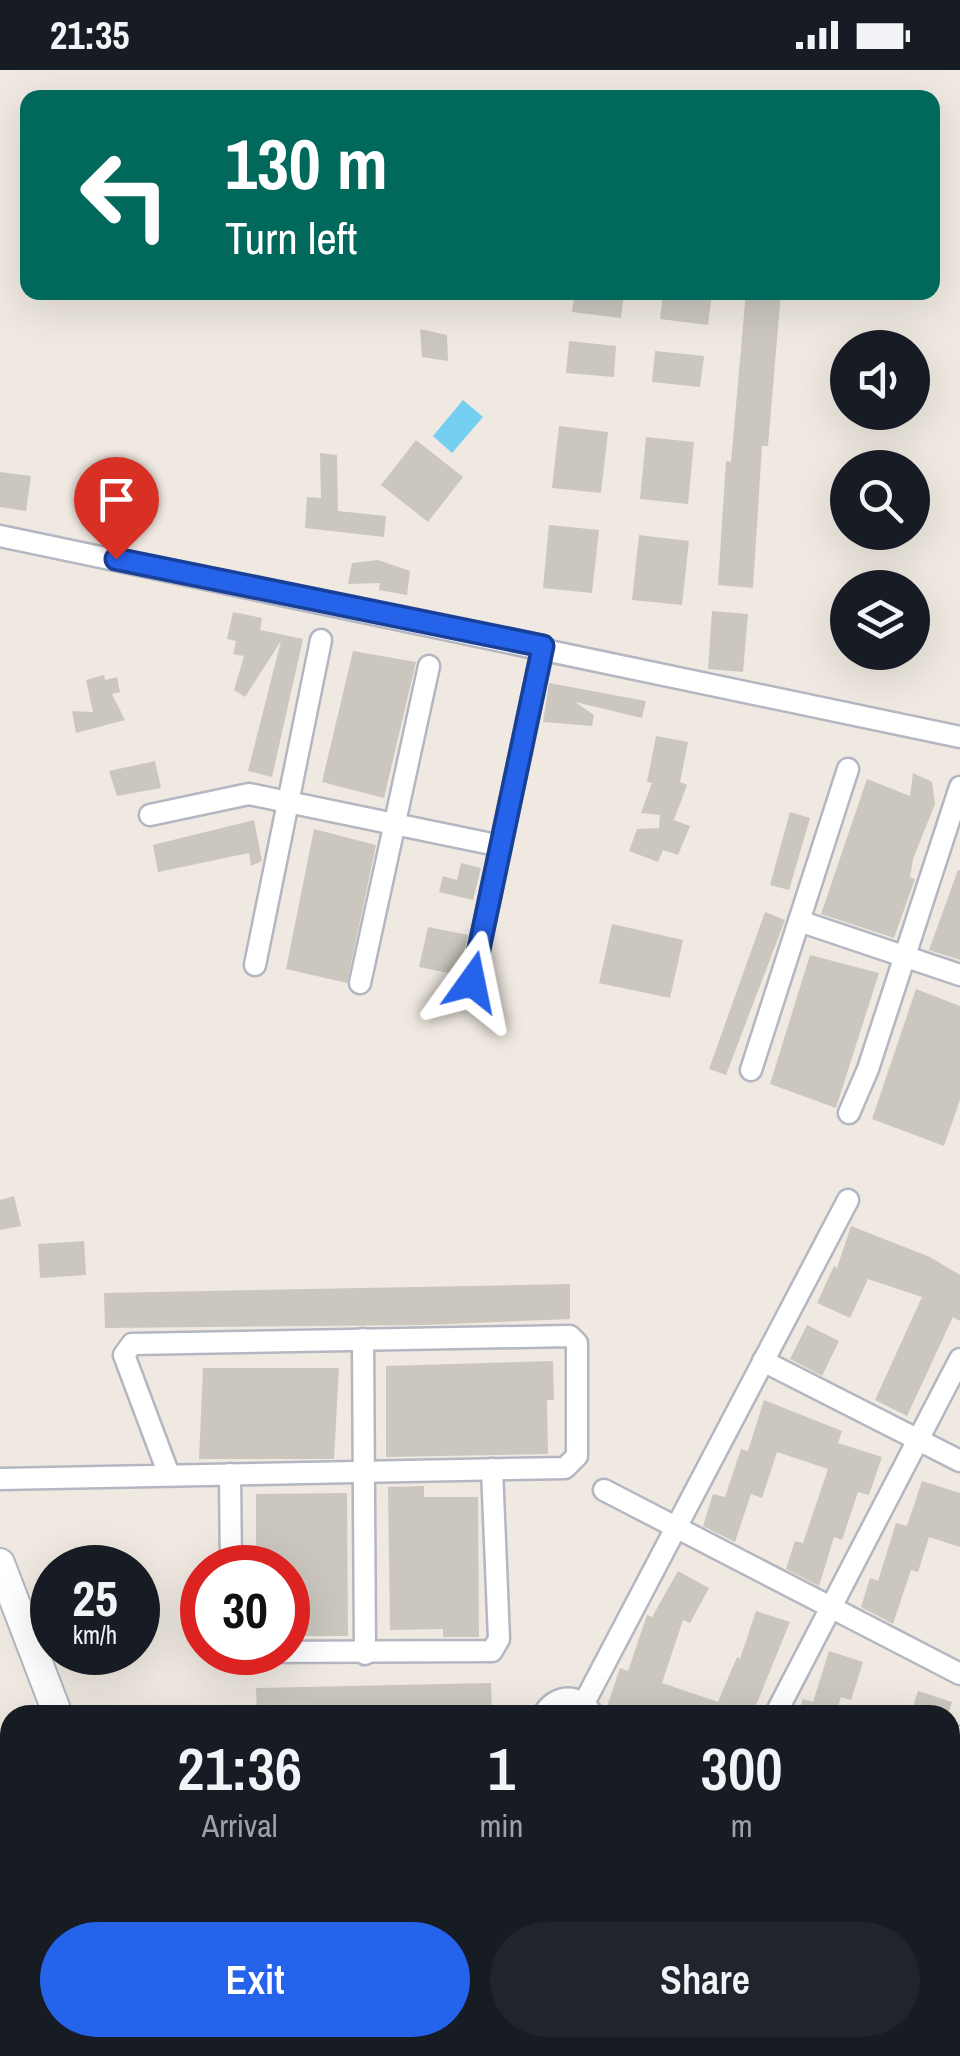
<!DOCTYPE html>
<style>
body{margin:0;font-family:"Archivo Narrow",sans-serif;background:#20242c;color:#f1f3f6;height:100vh;display:flex;flex-direction:column;font-size:38px;white-space:nowrap}
*{box-sizing:border-box;margin:0}
p{font-size:32px;color:#9ea1a6}
.icon{flex:none;width:55px;height:55px;fill:none;stroke:currentColor;stroke-width:2;stroke-linecap:round;stroke-linejoin:round}
.map{position:relative;flex:1;overflow:hidden}
.side{position:absolute;left:0px;top:1635px;width:960px;height:352px;display:flex;flex-direction:column;background:#171b24;border-radius:30px 30px 0 0;box-shadow:0 10px 40px #0002}
.side>*{flex:none}
.hud{position:absolute;left:20px;top:20px;width:920px;height:210px;border-radius:20px;box-shadow:0 10px 40px #0002;background:#00695c;color:#fff;overflow:hidden}
.tools{position:absolute;left:830px;top:260px;display:grid;gap:20px}
.tools a{display:grid;place-items:center;width:100px;height:100px;border-radius:50%;background:#171b24;box-shadow:0 10px 40px #0002;font-size:50px}
.speed{position:absolute;left:30px;top:1475px;display:flex;gap:20px;font-size:50px;font-weight:700;text-align:center}
.speed>*{display:grid;place-content:center;width:130px;height:130px;border-radius:50%;background:#171b24;box-shadow:0 10px 40px #0002;line-height:1}
.speed small{font-size:25px;font-weight:400}
.speed .limit{border:15px solid #d22;background:#fff;color:#111}
.pin{position:absolute;display:grid;place-items:center;width:85px;height:85px;color:#fff;margin:-102px -42px;border-radius:50% 50% 50% 0;rotate:-45deg;box-shadow:0 0 10px #0007}
.pin .icon{rotate:45deg}
.me{position:absolute;width:110px;margin:-55px;rotate:12deg;stroke-linejoin:round;filter:drop-shadow(0 0 8px #0008)}
.turn{display:flex;align-items:center;gap:35px;height:210px;padding:0 40px;font-size:45px}
.turn .icon{width:130px;height:130px;stroke-width:2.5}
.turn b{display:block;font-size:70px;line-height:85px}
.eta{display:flex;justify-content:space-evenly;align-items:center;height:170px;text-align:center}
.eta b{font-size:60px;font-weight:600;line-height:70px}
.action{display:flex;gap:20px;margin-top:auto;padding:20px 40px}
.action a{flex:1;height:115px;border-radius:60px;background:#2563eb;color:#fff;font-size:40px;font-weight:600;line-height:115px;text-align:center}
.action a+a{background:#20242c;color:#f1f3f6}
.status{display:flex;justify-content:space-between;align-items:center;height:70px;padding:0 50px;background:#171b24;direction:ltr}
.status svg{height:28px;fill:currentColor}
.map>svg:first-child{display:block}
</style>
<div class="status"><b>21:35</b><svg viewBox="0 0 49 12"><path d="M0 12V9h3v3zM5 12V6h3v6zM10 12V3h3v9zM15 12V0h3v12zM26 1h20v11H26zM47 4h2v5h-2z"/></svg></div>
<div class="map">
<svg width="960" height="1986" viewBox="0 0 960 1986">
<rect width="100%" height="100%" fill="#efe9e1"/>
<path fill="#75cff0" d="M463,330L483,347L452,383L433,366Z"/>
<g fill="#cbc7bf">
<path d="M575,222H624L621,248L572,242Z"/>
<path d="M663,222H712L708,255L660,249Z"/>
<path d="M746,222H781L768,376H762L753,518L718,515L726,391L731,392Z"/>
<path d="M420,259L447,265L448,291L422,287Z"/>
<path d="M569,271L616,276L614,307L566,303Z"/>
<path d="M655,281L704,286L700,317L652,312Z"/>
<path d="M559,356L608,362L601,423L552,418Z"/>
<path d="M646,367L694,372L688,434L640,429Z"/>
<path d="M416,370L463,407L428,452L381,415Z"/>
<path d="M320,383L337,385L338,441L386,446L384,467L305,458L307,427L321,428Z"/>
<path d="M0,402L31,406L26,441L0,437Z"/>
<path d="M549,455L599,460L592,523L543,518Z"/>
<path d="M639,465L689,471L682,535L632,530Z"/>
<path d="M378,490L410,501L407,525L379,520L380,513L348,514L352,493Z"/>
<path d="M712,541L748,544L743,602L708,599Z"/>
<path d="M233,542L262,548L260,560L303,569L272,707L248,701L281,571L245,627L234,620L244,586L233,584L236,571L227,569Z"/>
<path d="M353,581L416,592L384,728L322,712Z"/>
<path d="M104,605L105,610L117,607L120,622L112,624L125,650L76,663L72,641L93,642L86,610Z"/>
<path d="M549,613L646,631L642,648L575,632L594,645L592,656L543,652Z"/>
<path d="M656,666L688,672L680,712L687,715L674,750L690,756L678,785L663,780L658,792L629,781L637,759L659,758L660,745L641,743L652,713L647,712Z"/>
<path d="M155,691L161,718L117,726L109,701Z"/>
<path d="M913,703L932,712L935,734L913,789L910,807L915,809L894,868L821,844L867,709L910,726Z"/>
<path d="M790,742L810,748L789,820L770,815Z"/>
<path d="M254,750L262,791L251,796L249,783L158,802L153,775Z"/>
<path d="M314,759L376,775L347,913L286,899Z"/>
<path d="M461,793L481,798L473,830L439,822L443,806L457,810Z"/>
<path d="M958,800H960V890L929,880Z"/>
<path d="M765,842L785,850L726,1005L709,999Z"/>
<path d="M612,854L683,870L670,928L599,913Z"/>
<path d="M428,857L468,865L459,905L419,897Z"/>
<path d="M810,885L879,903L836,1038L770,1014Z"/>
<path d="M916,919L960,936V1030L944,1076L872,1049Z"/>
<path d="M14,1126L21,1156L0,1160V1130Z"/>
<path d="M851,1156L930,1187L960,1205V1251L953,1247L907,1346L875,1330L922,1227L868,1209L850,1248L817,1233L834,1196L837,1198Z"/>
<path d="M84,1171L86,1205L40,1208L38,1174Z"/>
<path d="M570,1214V1249L424,1255L105,1258L104,1223Z"/>
<path d="M807,1255L839,1271L822,1306L790,1289Z"/>
<path d="M553,1291L554,1330H547L548,1384L386,1387V1296Z"/>
<path d="M203,1298H339L334,1389H199Z"/>
<path d="M764,1330L842,1361L838,1373L882,1387L869,1425L858,1422L842,1470L834,1467L819,1516L786,1499L795,1471L803,1473L828,1399L777,1382L762,1428L751,1424L735,1472L703,1456L713,1424L725,1427L741,1379L748,1381Z"/>
<path d="M922,1411L960,1423V1477L929,1467L918,1502L911,1500L893,1554L861,1537L870,1508L878,1511L896,1453L907,1456Z"/>
<path d="M424,1416V1427H478L479,1567H443V1559L390,1560L388,1417Z"/>
<path d="M347,1423L348,1566H288V1498H256V1424Z"/>
<path d="M678,1501L709,1518L690,1553L683,1550L662,1613L718,1632L737,1587L740,1589L756,1541L790,1552L752,1645H633L607,1637L620,1598L628,1601L647,1545L652,1547Z"/>
<path d="M829,1581L863,1592L851,1630L841,1627L837,1640L844,1645H797L803,1629L813,1632Z"/>
<path d="M491,1613L492,1645H257L256,1618Z"/>
<path d="M918,1621L952,1632L948,1645H910Z"/>
</g>
<g fill="none" stroke-linecap="round" stroke-linejoin="round">
<defs>
<g id="street">
<path d="M0,466L960,667"/>
<path d="M150,745L249,724L501,776"/>
<path d="M799,851L960,905"/>
<path d="M255,895L321,570"/>
<path d="M472,912L543,576"/>
<path d="M360,913L429,596"/>
<path d="M751,1000L848,699"/>
<path d="M849,1043L868,999L960,717"/>
<path d="M363,1269L365,1584"/>
<path d="M763,1291L960,1391"/>
<path d="M230,1404L231,1498"/>
<path d="M0,1409L565,1398L577,1386V1273L570,1266L132,1274L124,1285L169,1405"/>
<path d="M604,1420L960,1604"/>
<path d="M240,1582L492,1581L499,1569L492,1399"/>
<path d="M584,1633L848,1130"/>
<path d="M543,1645C556,1623 580,1623 593,1645"/>
<path d="M775,1645L960,1289"/>
<path d="M950,1686L960,1667"/>
<path d="M0,1748H10"/>
<path d="M950,1832L960,1837"/>
<path d="M381,1978L384,1986"/>
<path d="M564,1978L567,1986"/>
<path d="M795,1978L812,1986"/>
</g>
<g id="secondary">
<path d="M0,1493L58,1645"/>
<path d="M188,1978L191,1986"/>
</g>
</defs>
<use href="#street" stroke="#b4b7c1" stroke-width="25"/>
<use href="#secondary" stroke="#b4b7c1" stroke-width="32"/>
<use href="#street" stroke="#fff" stroke-width="20"/>
<use href="#secondary" stroke="#fff" stroke-width="28"/>
</g>
<g fill="none" stroke-linecap="round" stroke-linejoin="round">
<defs>
<path id="route" d="M116,489L543,576L472,912"/>
</defs>
<use href="#route" stroke="#184099" stroke-width="25"/>
<use href="#route" stroke="#2563eb" stroke-width="18"/>
</g>
</svg>
<div class="tools">
<a><svg class="icon" aria-label="sound" viewBox="0 0 24 24"><path d="M4 9h4l5-4v14l-5-4H4zM17 9q2 3 0 6"/></svg></a>
<a><svg class="icon" aria-label="search" viewBox="0 0 24 24"><circle cx="10" cy="10" r="6"/><path d="M15 15l6 6"/></svg></a>
<a><svg class="icon" aria-label="layers" viewBox="0 0 24 24"><path d="M12 4l9 5-9 5-9-5zM3 14l9 5 9-5"/></svg></a>
</div>
<div class="speed"><div>25<small>km/h</small></div><div class="limit">30</div></div>
<div class="pin" style="left:116px;top:489px;background:#d93025"><svg class="icon" aria-label="arrive" viewBox="0 0 24 24"><path d="M6 21V4h12l-3 4 3 4H6"/></svg></div>
<svg class="me" style="left:472px;top:912px" viewBox="-20 -20 40 40"><path d="M0-17L14 15 0 8-14 15z" fill="#2563eb" stroke="#fff" stroke-width="4"/></svg>
<div class="hud">
<div class="turn"><svg class="icon" aria-label="left" viewBox="0 0 24 24"><path d="M17 20v-9H6M10 6l-5 5 5 5"/></svg><div><b>130 m</b>Turn left</div></div>
</div>
<section class="side">
<div class="eta">
<div><b>21:36</b><p>Arrival</p></div>
<div><b>1</b><p>min</p></div>
<div><b>300</b><p>m</p></div>
</div>
<div class="action"><a>Exit</a><a>Share</a></div>
</section>
</div>
